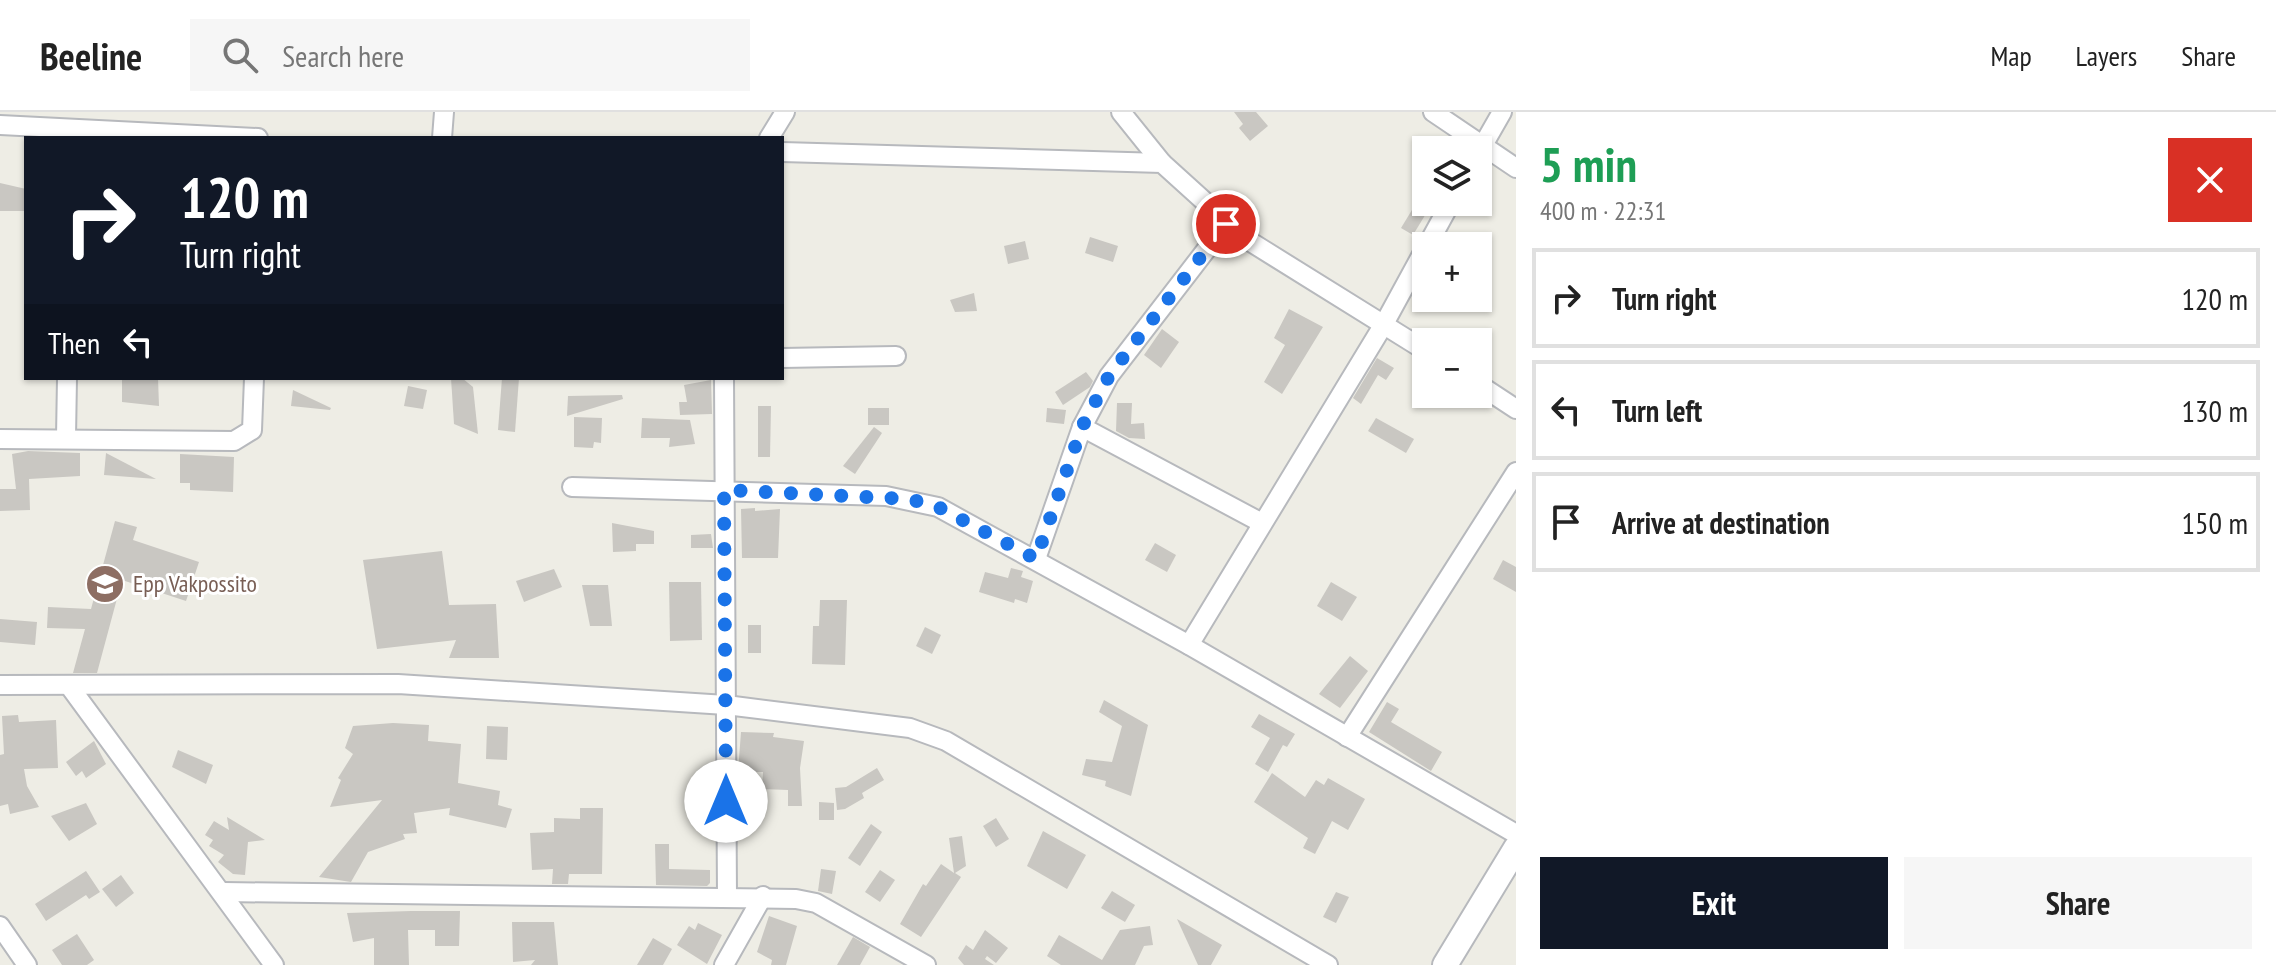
<!DOCTYPE html>
<meta charset="utf-8">
<style>
body{margin:0;font-family:"PT Sans Narrow",sans-serif;background:#f6f6f6;color:#222;height:100vh;display:flex;flex-direction:column;font-size:30px;white-space:nowrap}
*{box-sizing:border-box;margin:0}
p{font-size:26px;color:#767676}
.icon{flex:none;width:44px;height:44px;fill:none;stroke:currentColor;stroke-width:2;stroke-linecap:round;stroke-linejoin:round}
.map{position:relative;flex:1;overflow:hidden}
.drawer{display:flex;flex-direction:column;background:#fff;width:760px}
.drawer>*{flex:none}
.guide{position:absolute;left:24px;top:24px;width:760px;height:244px;border-radius:0px;box-shadow:0 2px 6px #0004;background:#111827;color:#fff;overflow:hidden}
.tools{position:absolute;left:1412px;top:24px;display:grid;gap:16px}
.tools a{display:grid;place-items:center;width:80px;height:80px;border-radius:0px;background:#fff;box-shadow:0 2px 6px #0004;font-size:40px}
.pin{position:absolute;display:grid;place-items:center;width:68px;height:68px;color:#fff;margin:-34px;border:4px solid #fff;border-radius:50%;box-shadow:0 2px 8px #0007}
.me{position:absolute;width:88px;margin:-44px;rotate:0deg;stroke-linejoin:round;filter:drop-shadow(0 0 6px #0008)}
.turn{display:flex;align-items:center;gap:28px;height:168px;padding:0 24px;font-size:36px}
.turn .icon{width:104px;height:104px;stroke-width:2.5}
.turn b{display:block;font-size:56px;line-height:68px}
.then{display:flex;align-items:center;height:76px;padding:0 24px;background:#0003;gap:16px;font-size:30px}
.round{display:grid;place-items:center;flex:none;width:84px;height:84px;border-radius:0px;background:#f6f6f6}
.overview{display:flex;align-items:center;justify-content:space-between;height:136px;padding:0 24px}
h1{font-size:48px;font-weight:700;line-height:60px;color:#1e9e55}
.button{display:flex;gap:16px;margin-top:auto;padding:16px 24px}
.button a{flex:1;height:92px;border-radius:0px;background:#111827;color:#fff;font-size:32px;font-weight:700;line-height:92px;text-align:center}
.button a+a{background:#f6f6f6;color:#222}
ul{padding:0;list-style:none}
li{display:flex;align-items:center;gap:24px;height:100px;margin:0 16px 12px;padding:0 8px;border:4px solid #e0e0e0;border-radius:0px}
li div{flex:1}
li b{display:block;font-size:30px}
li em{font-style:normal}
header{display:flex;align-items:center;gap:48px;box-sizing:border-box;height:112px;padding:0 40px;background:#fff;border-bottom:2px solid #e0e0e0}
header strong{font-size:38px}
nav{display:flex;gap:44px;margin-inline-start:auto;font-size:28px}
.search{width:560px;height:72px;background:#f6f6f6;display:flex;align-items:center;gap:20px;box-sizing:border-box;padding:0 28px;border-radius:0px;color:#767676;font-size:30px}
main{display:flex;flex:1;min-height:0}
.map>svg:first-child{display:block}
</style>
<header>
<strong>Beeline</strong>
<div class="search"><svg class="icon" aria-label="search" viewBox="0 0 24 24"><circle cx="10" cy="10" r="6"/><path d="M15 15l6 6"/></svg>Search here</div>
<nav><a>Map</a><a>Layers</a><a>Share</a></nav>
</header>
<main>
<div class="map">
<svg width="1516" height="853" viewBox="0 0 1516 853">
<rect width="100%" height="100%" fill="#eeede5"/>
<g fill="#c9c7c2">
<path d="M1234,0H1256L1268,14L1250,29L1239,16L1243,12Z"/>
<path d="M0,71L26,77V99H0Z"/>
<path d="M1415,93L1427,100L1413,123L1401,116Z"/>
<path d="M1090,125L1118,134L1113,150L1085,141Z"/>
<path d="M1025,129L1029,147L1008,152L1004,134Z"/>
<path d="M974,181L977,199L955,200L950,188Z"/>
<path d="M1289,197L1323,215L1282,282L1264,270L1285,233L1274,226Z"/>
<path d="M1162,217L1179,230L1161,256L1144,243Z"/>
<path d="M1377,246L1394,256L1386,268L1378,263L1361,292L1353,286Z"/>
<path d="M1086,260L1093,269L1090,275L1063,293L1055,280Z"/>
<path d="M122,266H158L159,294L122,290Z"/>
<path d="M451,266H462L473,275L478,322L454,312Z"/>
<path d="M502,266H519L515,320L498,318Z"/>
<path d="M711,268L712,302L680,303L679,290H687L684,273Z"/>
<path d="M408,274L427,278L423,297L404,294Z"/>
<path d="M293,278L331,296L330,298L291,294Z"/>
<path d="M622,283L623,287L567,304L568,284Z"/>
<path d="M1117,291H1132L1131,312L1144,311L1145,327L1129,326L1116,319Z"/>
<path d="M758,294H771L770,345H758Z"/>
<rect x="868" y="296" width="21" height="17"/>
<path d="M1047,296L1066,298L1064,312L1046,310Z"/>
<path d="M574,305L602,306L601,331L594,330L593,336L574,335Z"/>
<path d="M642,306L690,308L695,332L669,335L670,326H641Z"/>
<path d="M1376,306L1414,327L1406,341L1368,319Z"/>
<path d="M874,315L882,321L855,362L843,354Z"/>
<path d="M28,339L80,341V364L29,367L30,398L0,399V377H16L12,342Z"/>
<path d="M106,341L156,367L104,363Z"/>
<path d="M180,342L234,345L233,380L190,378V371H180Z"/>
<path d="M755,396V399L780,397L778,446H742L741,397Z"/>
<path d="M115,409L137,415L133,428L199,450L186,489L122,468L97,561H73L85,517L47,516L48,495L91,497Z"/>
<path d="M612,411L654,419V432H636V439L613,440Z"/>
<path d="M711,422L713,436H691V423Z"/>
<path d="M1155,431L1176,443L1167,460L1145,448Z"/>
<path d="M442,439L449,493L496,492L499,546H449L456,528L377,537L363,448Z"/>
<path d="M1503,448L1516,455V480L1493,467Z"/>
<path d="M1011,456L1023,459L1021,465L1033,469L1027,491L1015,487L1014,491L979,480L985,460L1008,466Z"/>
<path d="M554,457L562,475L524,490L516,469Z"/>
<path d="M669,470H701L702,528L670,529Z"/>
<path d="M1331,470L1357,485L1342,509L1317,494Z"/>
<path d="M582,473H608L612,514H590Z"/>
<path d="M820,488H847L845,553L812,552L813,514H819Z"/>
<path d="M0,507L37,510L35,533L0,530Z"/>
<rect x="748" y="513" width="13" height="28"/>
<path d="M925,515L941,523L932,542L916,534Z"/>
<path d="M1350,544L1368,559L1340,596L1319,582Z"/>
<path d="M1104,588L1148,613L1131,684L1105,674L1106,669L1082,663L1086,647L1112,650L1122,614L1099,600Z"/>
<path d="M1387,590L1399,597L1391,610L1442,640L1431,659L1369,620Z"/>
<path d="M1259,602L1295,622L1287,635L1283,633L1268,660L1255,652L1270,626L1251,615Z"/>
<path d="M18,603L19,610L56,608L58,656L24,657L27,674L39,695L10,702L8,692L0,694V643L4,642L2,604Z"/>
<path d="M393,611L429,613L428,629L461,632L458,671L500,679L498,693L512,697L506,716L449,703L450,696L414,701L417,721L403,722L405,727L368,740L351,770L319,765L382,688L330,695L341,668L338,666L353,642L345,636L353,614Z"/>
<path d="M487,614L508,615L507,648L486,647Z"/>
<path d="M741,620L774,621L773,625L804,629L800,656L802,694H788V678L762,677L763,660H738Z"/>
<path d="M94,629L106,652L86,666L82,659L76,664L66,650Z"/>
<path d="M178,638L213,653L206,672L172,655Z"/>
<path d="M877,656L884,668L862,681L864,686L845,697L837,698L835,676L846,675Z"/>
<path d="M1272,661L1305,685L1316,668L1324,673L1328,666L1365,687L1348,718L1332,709L1315,742L1303,736L1308,726L1254,690Z"/>
<path d="M819,690L834,691V708H819Z"/>
<path d="M86,691L97,712L69,729L51,704Z"/>
<path d="M580,696H603L602,762H569L568,772H552L553,757L532,758L530,721L554,720V706L580,707Z"/>
<path d="M227,705L265,728L248,730L245,763L233,762L218,750L224,743L209,734L213,728L205,723L214,709L229,718Z"/>
<path d="M996,706L1009,727L996,735L983,714Z"/>
<path d="M871,712L882,720L860,754L848,746Z"/>
<path d="M1043,719L1086,743L1067,777L1027,754Z"/>
<path d="M962,724L966,754L955,761L961,765L921,825L900,812L923,772L926,774L941,752L954,761L949,726Z"/>
<path d="M655,732H669V757L710,758V771L707,774L656,773Z"/>
<path d="M821,757L836,759L832,782L818,779Z"/>
<path d="M880,758L895,768L880,790L865,780Z"/>
<path d="M86,759L100,780L89,787L86,783L46,809L35,792Z"/>
<path d="M121,763L134,781L116,795L102,777Z"/>
<path d="M1112,779L1135,793L1125,810L1101,796Z"/>
<path d="M1336,780L1349,785L1336,811L1323,805Z"/>
<path d="M411,799H460L459,834H435V818H408L409,853H374V826L353,830L347,801Z"/>
<path d="M769,804L797,814L786,853H771L772,848L757,840Z"/>
<path d="M1177,807L1222,833L1211,853H1198Z"/>
<path d="M512,810H554L558,853H531L535,848L513,850Z"/>
<path d="M698,811L722,823L707,852L677,833L689,814L695,818Z"/>
<path d="M1150,814L1153,833L1144,834L1135,853H1061L1047,844L1059,823L1102,848L1120,818Z"/>
<path d="M985,818L1008,836L996,851L987,844L985,847L994,853H964L958,846L966,833L973,838Z"/>
<path d="M77,822L94,848L87,853H62L52,838Z"/>
<path d="M853,825L870,835L860,853H837Z"/>
<path d="M653,826L672,837L663,853H637Z"/>
</g>
<g fill="none" stroke-linecap="round" stroke-linejoin="round">
<defs>
<g id="minor">
<path d="M1121,0L1162,51"/>
<path d="M1433,0L1516,56"/>
<path d="M0,13L258,26"/>
<path d="M442,26L444,0"/>
<path d="M769,26L785,0"/>
<path d="M782,40L1162,51L1246,127L1426,239"/>
<path d="M1478,42L1502,0"/>
<path d="M1427,134L1451,90"/>
<path d="M782,246L896,244"/>
<path d="M724,266L727,784"/>
<path d="M1478,272L1516,297"/>
<path d="M1082,315L1262,411"/>
<path d="M66,325L67,266"/>
<path d="M0,327L234,329L252,318L254,266"/>
<path d="M572,375L886,384L938,395L1189,533L1516,722"/>
<path d="M1036,447L1082,315L1109,264L1226,112"/>
<path d="M1189,533L1384,212L1426,135"/>
<path d="M0,573L398,572L726,593L910,616L946,629L1328,853"/>
<path d="M70,575L274,853"/>
<path d="M1347,625L1516,360"/>
<path d="M224,780L796,787L816,791L926,853"/>
<path d="M0,814L27,853"/>
<path d="M724,853L763,784"/>
</g>
<path id="tertiary" d="M1445,853L1516,736"/>
</defs>
<use href="#minor" stroke="#b7b9bd" stroke-width="22"/>
<use href="#tertiary" stroke="#b7b9bd" stroke-width="28"/>
<use href="#minor" stroke="#fff" stroke-width="18"/>
<use href="#tertiary" stroke="#fff" stroke-width="24"/>
</g>
<g fill="none" stroke-linecap="round" stroke-linejoin="round">
<path stroke="#1a73e8" stroke-width="14" stroke-dasharray="0 25.2" d="M726,689L724,378L909,387L938,395L1036,447L1082,315L1109,264L1226,112"/>
</g>
<defs>
<symbol id="school-disc" viewBox="-11 -11 22 22"><circle r="9.5" fill="#8d6e63" stroke="#fff"/><path d="M0-5L7-2L0 1L-7-2ZM-4 1L0 2.5L4 1V4Q0 6-4 4Z" fill="#fff"/></symbol>
</defs>
<g fill-rule="evenodd">
<use href="#school-disc" x="83" y="450" width="44" height="44"/>
</g>
<g text-anchor="middle" stroke-width="6" stroke-linejoin="round" paint-order="stroke">
<g font-size="24" fill="#785e54" stroke="#fff" text-anchor="start">
<text x="133" y="480">Epp Vakpossito</text>
</g>
</g>
</svg>
<div class="tools">
<a><svg class="icon" aria-label="layers" viewBox="0 0 24 24"><path d="M12 4l9 5-9 5-9-5zM3 14l9 5 9-5"/></svg></a>
<a>+</a>
<a>−</a>
</div>
<div class="pin" style="left:1226px;top:112px;background:#d93025"><svg class="icon" aria-label="arrive" viewBox="0 0 24 24"><path d="M6 21V4h12l-3 4 3 4H6"/></svg></div>
<svg class="me" style="left:726px;top:689px" viewBox="-20 -20 40 40"><circle r="19" fill="#fff"/><path d="M0-13L10 11 0 6-10 11z" fill="#1a73e8"/></svg>
<div class="guide">
<div class="turn"><svg class="icon" aria-label="right" viewBox="0 0 24 24"><path d="M7 20v-9h11M14 6l5 5-5 5"/></svg><div><b>120 m</b>Turn right</div></div>
<div class="then">Then<svg class="icon" aria-label="left" viewBox="0 0 24 24"><path d="M17 20v-9H6M10 6l-5 5 5 5"/></svg></div>
</div>
</div>
<section class="drawer">
<div class="overview"><div><h1>5 min</h1><p>400 m · 22:31</p></div><a class="round" style="background:#d93025;color:#fff"><svg class="icon" aria-label="close" viewBox="0 0 24 24"><path d="M6 6l12 12M18 6L6 18"/></svg></a></div>
<ul>
<li><svg class="icon" aria-label="right" viewBox="0 0 24 24"><path d="M7 20v-9h11M14 6l5 5-5 5"/></svg><div><b>Turn right</b></div><em>120 m</em></li>
<li><svg class="icon" aria-label="left" viewBox="0 0 24 24"><path d="M17 20v-9H6M10 6l-5 5 5 5"/></svg><div><b>Turn left</b></div><em>130 m</em></li>
<li><svg class="icon" aria-label="arrive" viewBox="0 0 24 24"><path d="M6 21V4h12l-3 4 3 4H6"/></svg><div><b>Arrive at destination</b></div><em>150 m</em></li>
</ul>
<div class="button"><a>Exit</a><a>Share</a></div>
</section>
</main>
